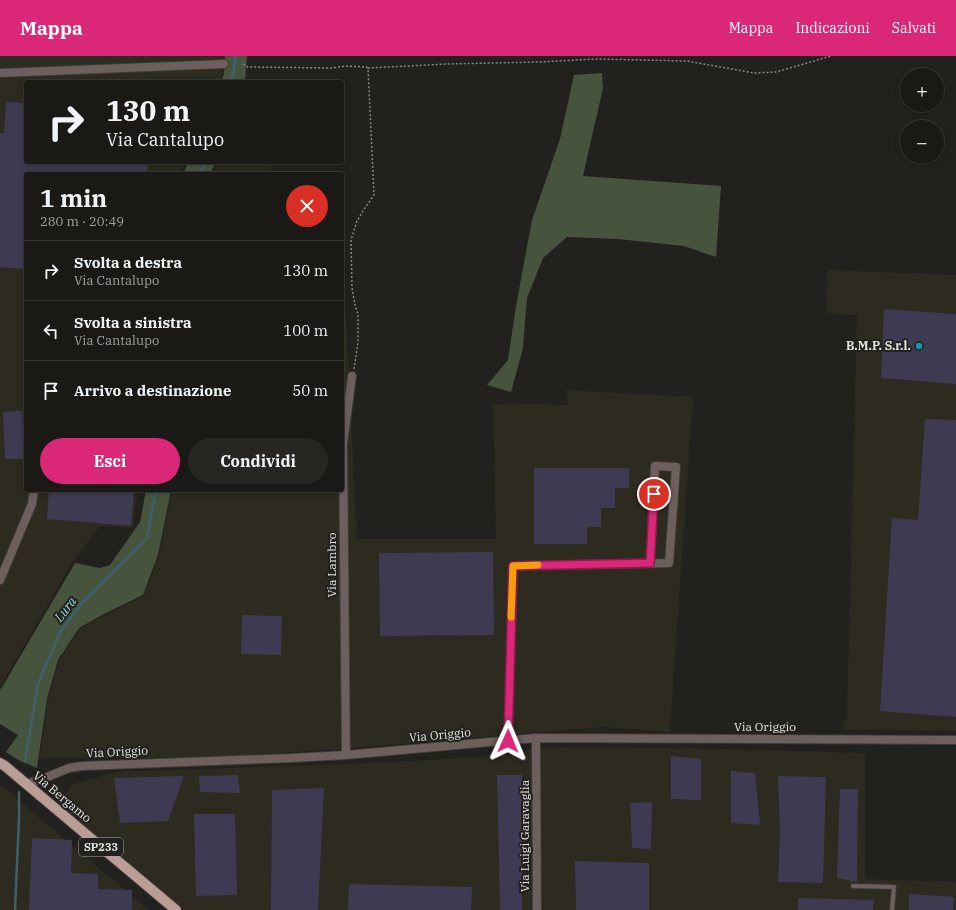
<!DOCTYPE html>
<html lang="it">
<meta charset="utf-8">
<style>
body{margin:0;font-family:"IBM Plex Serif",serif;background:#272623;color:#f1f3f6;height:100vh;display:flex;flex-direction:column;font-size:15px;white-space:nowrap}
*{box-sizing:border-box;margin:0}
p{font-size:13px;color:#9fa0a1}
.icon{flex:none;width:22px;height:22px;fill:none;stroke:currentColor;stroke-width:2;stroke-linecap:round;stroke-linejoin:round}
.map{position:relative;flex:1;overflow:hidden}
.side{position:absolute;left:24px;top:116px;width:320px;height:320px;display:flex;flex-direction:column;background:#1a1916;border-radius:4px;box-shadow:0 2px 6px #0003,0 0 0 1px #383835}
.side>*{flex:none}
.banner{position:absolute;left:24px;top:24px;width:320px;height:84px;border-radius:4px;box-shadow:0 2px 6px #0003,0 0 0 1px #383835;background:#1a1916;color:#f1f3f6;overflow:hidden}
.buttons{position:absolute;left:900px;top:12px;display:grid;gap:8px}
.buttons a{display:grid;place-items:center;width:44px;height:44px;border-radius:50%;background:#1a1916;box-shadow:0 2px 6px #0003,0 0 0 1px #383835;font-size:20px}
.pin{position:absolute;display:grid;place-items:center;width:34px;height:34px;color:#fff;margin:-17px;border:2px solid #fff;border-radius:50%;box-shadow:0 1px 4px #0007}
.me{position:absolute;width:44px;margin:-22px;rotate:1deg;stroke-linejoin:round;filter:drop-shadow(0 0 3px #0008)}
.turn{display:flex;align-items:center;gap:14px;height:84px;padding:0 16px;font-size:18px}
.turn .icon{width:52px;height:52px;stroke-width:2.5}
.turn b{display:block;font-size:28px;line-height:34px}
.round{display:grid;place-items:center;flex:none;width:42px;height:42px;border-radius:21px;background:#272623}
.head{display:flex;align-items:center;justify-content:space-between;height:68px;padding:0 16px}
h1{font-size:24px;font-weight:700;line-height:30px}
.primary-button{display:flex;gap:8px;margin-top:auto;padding:8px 16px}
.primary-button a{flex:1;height:46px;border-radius:24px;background:#db2777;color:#fff;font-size:16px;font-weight:700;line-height:46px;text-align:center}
.primary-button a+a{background:#272623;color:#f1f3f6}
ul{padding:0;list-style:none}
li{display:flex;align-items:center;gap:12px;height:60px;padding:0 16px;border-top:1px solid #383835}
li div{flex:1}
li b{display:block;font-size:15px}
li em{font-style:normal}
header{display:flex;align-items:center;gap:24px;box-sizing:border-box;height:56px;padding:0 20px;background:#db2777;color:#fff}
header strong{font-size:19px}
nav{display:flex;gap:22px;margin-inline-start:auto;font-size:14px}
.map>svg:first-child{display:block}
</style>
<header>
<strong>Mappa</strong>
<nav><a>Mappa</a><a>Indicazioni</a><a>Salvati</a></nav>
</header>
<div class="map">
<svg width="956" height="854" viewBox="0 0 956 854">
<rect width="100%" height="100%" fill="#22211d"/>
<g fill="#2d2a20">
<path d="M0,0H223V17L219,26H26V106H185L180,118H26V434H137L133,472L100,470L74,504L0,631Z"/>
<path d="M218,106H271V118H213Z"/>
<path d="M828,214L956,219V675L842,674L847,662L857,259L826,257Z"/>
<path d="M342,258H346L357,483H496L493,348L568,349L566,334L693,341L670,676L602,671L325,694L223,701L85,702H40L48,643L59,605L79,573L103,560L144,540L159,500L172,434H342Z"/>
<path d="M547,691L669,692L865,697V823L956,826V854H184L59,748L71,729L115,716L396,706L492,700Z"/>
<path d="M0,728L70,788L149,854H0Z"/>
</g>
<g fill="#47543d">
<path d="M225,0H247L245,26H221L224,18Z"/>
<path d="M602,17L603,32L583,120L721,130L716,201L684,190L618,183L567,181L543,202L527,242L523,292L511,336L487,329L508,304L516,250L532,164L560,83L574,19Z"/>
<path d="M188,106H215L211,118H183Z"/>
<path d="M146,434H171L158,499L143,539L102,559L79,572L58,604L47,643L37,712L20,705L6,696L18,679L0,668V633H1L75,507L100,512L110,509L140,466Z"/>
</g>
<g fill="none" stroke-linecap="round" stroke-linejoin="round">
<g stroke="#3f606a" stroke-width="2.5">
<path d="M231,26L233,18L236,0"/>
<path d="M201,118L205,106"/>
<path d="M25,705L38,628L60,576L82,547L147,482L156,434"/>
<path d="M15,854L19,762V736"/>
</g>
</g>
<g fill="#3e3a52">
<path d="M6,46L26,47V106H148L147,118H26V213L0,211V77H4Z"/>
<path d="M884,253L956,258V328L881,322Z"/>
<path d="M22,355L24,403H5L3,356Z"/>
<path d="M925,363L956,364V661L880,655L892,462L918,464Z"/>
<path d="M534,412H629V432H615V452H601V471H587V488H534Z"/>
<path d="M49,434H134L131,470L47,463Z"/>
<path d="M493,496L494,579L380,580L379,497Z"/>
<path d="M242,559L282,560L281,599L241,598Z"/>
<path d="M671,700L701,703V744L671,743Z"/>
<path d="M731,715L755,717L760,769L731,767Z"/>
<path d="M238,719L240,737L200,736L199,720Z"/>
<path d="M497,719H522V854H500Z"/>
<path d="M184,720L168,765L120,767L114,722Z"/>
<path d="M778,720L826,721L823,827L778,826L780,777Z"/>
<path d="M324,732L318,854H271L272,734Z"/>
<path d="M840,733H858L857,826L837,822Z"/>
<path d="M652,746L651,793L632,792L630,747Z"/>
<path d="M194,758H235L237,839L196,840Z"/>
<path d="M32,782L72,784L71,817L98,818V833L132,834V854H29Z"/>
<path d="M575,805L649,807V854H576Z"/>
<path d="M349,828L472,831L471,854H348Z"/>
<path d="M909,838L954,841L953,854H909Z"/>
<path d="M798,842L874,844L873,854H798Z"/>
</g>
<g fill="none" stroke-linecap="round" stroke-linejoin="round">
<defs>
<path id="lane" d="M853,830L894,831L892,854"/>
<g id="street">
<path d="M0,17L224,8"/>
<path d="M0,524L32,448L34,434"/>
<path d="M536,682L537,854"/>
<path d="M508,685L513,510L669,507L676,411L655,410L650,507"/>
<path d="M346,699L343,388L352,320"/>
<path d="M26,728L45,722L69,712L82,710L292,702L346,699L536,682L956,684"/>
</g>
<path id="primary" d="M0,707L5,710L176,854"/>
</defs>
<use href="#lane" stroke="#3d3c38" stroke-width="6"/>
<use href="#street" stroke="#3d3c38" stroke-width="10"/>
<use href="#primary" stroke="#3d3c38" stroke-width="12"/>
<g stroke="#888783" stroke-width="1.5" stroke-dasharray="2 2" stroke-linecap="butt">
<path d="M243,8L248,11L332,12L345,10L366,11L368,12"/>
<path d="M354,313L358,286V258L355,249L352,232L351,184L357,165L363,155L374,139L368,12L447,8L539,6L596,3L687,5L754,17L776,16L831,0"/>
</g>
<use href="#lane" stroke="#6d5f5c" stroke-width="4"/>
<use href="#street" stroke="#6d5f5c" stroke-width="8"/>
<use href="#primary" stroke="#ba9d97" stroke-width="10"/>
</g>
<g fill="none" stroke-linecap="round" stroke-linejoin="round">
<defs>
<path id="route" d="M508,685L513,510L650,507L654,438"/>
</defs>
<use href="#route" stroke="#8e194d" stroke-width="10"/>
<use href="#route" stroke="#db2777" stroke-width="7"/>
<path stroke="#f59e0b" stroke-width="7" d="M511,561L513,510L538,509"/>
</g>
<circle fill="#0f9aa8" stroke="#22211d" stroke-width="1.5" cx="919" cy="290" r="4"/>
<g text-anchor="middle" stroke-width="4" stroke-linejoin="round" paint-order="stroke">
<rect fill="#22211d" stroke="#a9a8a5" stroke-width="1" x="79" y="782" width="44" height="18" rx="3"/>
<g font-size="11" font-weight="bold" fill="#e3e2df">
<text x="101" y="795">SP233</text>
</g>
<g font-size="12" font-weight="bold" fill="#e3e2df" stroke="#22211d" text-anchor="end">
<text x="911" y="294">B.M.P. S.r.l.</text>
</g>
<g font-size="12" fill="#e3e2df" stroke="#22211d">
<text transform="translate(332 509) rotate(-90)" y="4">Via Lambro</text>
<text x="765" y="675">Via Origgio</text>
<text transform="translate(440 679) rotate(-5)" y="4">Via Origgio</text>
<text transform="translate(117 696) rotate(-3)" y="4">Via Origgio</text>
<text transform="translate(62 741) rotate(40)" y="4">Via Bergamo</text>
<text transform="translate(525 780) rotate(-90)" y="4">Via Luigi Garavaglia</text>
</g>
<g font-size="13" font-style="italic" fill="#95d7ea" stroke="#22211d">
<text transform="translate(65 553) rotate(-52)" y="5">Lura</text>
</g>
</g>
</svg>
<div class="buttons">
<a>+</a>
<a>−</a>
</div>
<div class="pin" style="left:654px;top:438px;background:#d93025"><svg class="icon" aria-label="arrive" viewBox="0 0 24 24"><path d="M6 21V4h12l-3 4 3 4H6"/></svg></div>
<svg class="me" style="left:508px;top:685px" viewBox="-20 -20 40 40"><path d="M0-17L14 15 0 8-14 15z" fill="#db2777" stroke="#fff" stroke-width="4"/></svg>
<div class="banner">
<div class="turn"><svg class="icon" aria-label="right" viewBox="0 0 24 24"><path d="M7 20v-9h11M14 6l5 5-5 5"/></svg><div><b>130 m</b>Via Cantalupo</div></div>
</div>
<section class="side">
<div class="head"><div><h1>1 min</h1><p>280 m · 20:49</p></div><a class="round" style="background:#d93025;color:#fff"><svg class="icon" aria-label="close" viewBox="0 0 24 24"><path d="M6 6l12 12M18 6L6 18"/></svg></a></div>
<ul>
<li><svg class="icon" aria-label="right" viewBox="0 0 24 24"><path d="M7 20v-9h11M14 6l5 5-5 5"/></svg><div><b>Svolta a destra</b><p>Via Cantalupo</p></div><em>130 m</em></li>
<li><svg class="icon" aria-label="left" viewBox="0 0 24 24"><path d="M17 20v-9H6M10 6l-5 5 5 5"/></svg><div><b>Svolta a sinistra</b><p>Via Cantalupo</p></div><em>100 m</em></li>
<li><svg class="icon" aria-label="arrive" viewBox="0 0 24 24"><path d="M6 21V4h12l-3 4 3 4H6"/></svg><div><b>Arrivo a destinazione</b></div><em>50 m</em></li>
</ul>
<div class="primary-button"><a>Esci</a><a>Condividi</a></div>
</section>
</div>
